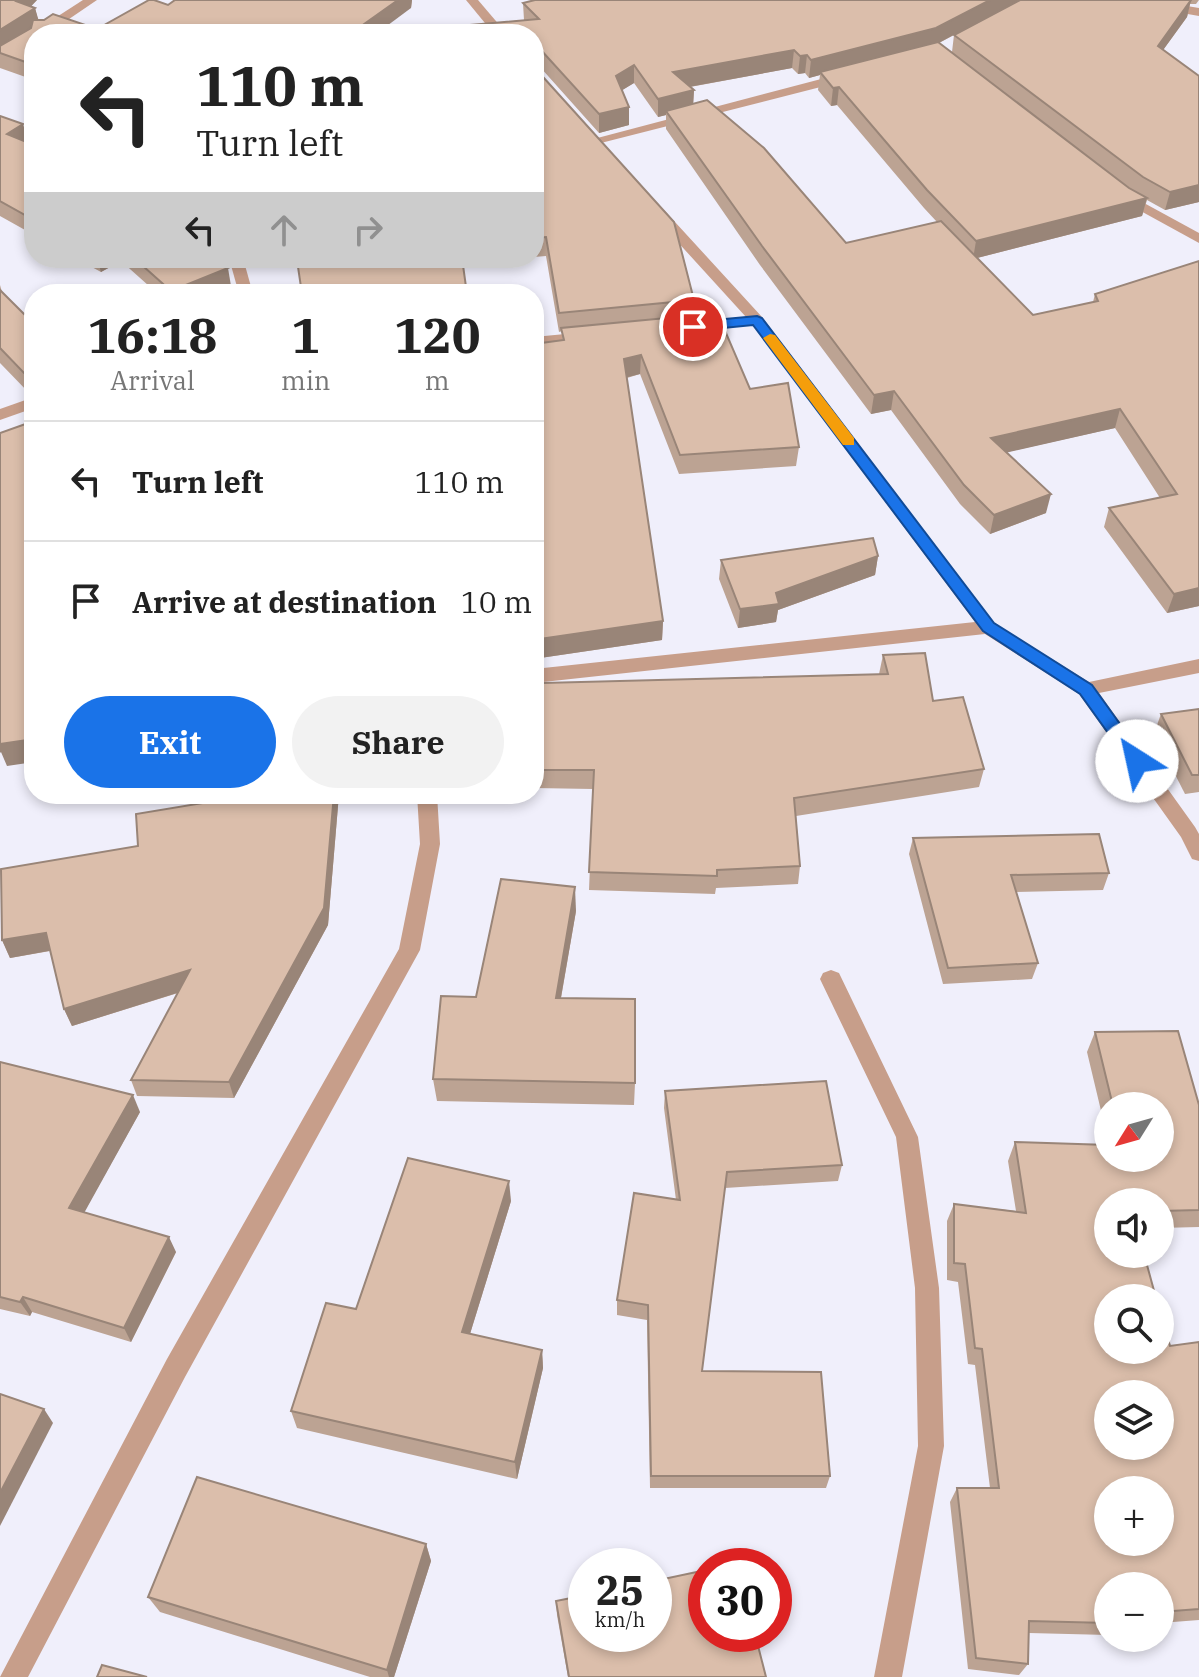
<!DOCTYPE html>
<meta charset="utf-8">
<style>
body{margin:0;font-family:"IBM Plex Serif",serif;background:#f2f2f2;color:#222;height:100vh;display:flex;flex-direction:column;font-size:30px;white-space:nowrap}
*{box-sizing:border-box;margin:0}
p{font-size:26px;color:#767676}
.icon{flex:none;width:44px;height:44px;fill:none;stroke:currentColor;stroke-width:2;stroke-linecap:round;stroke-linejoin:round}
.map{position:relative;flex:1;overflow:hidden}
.panel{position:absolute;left:24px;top:284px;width:520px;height:520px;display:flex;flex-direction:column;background:#fff;border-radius:32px;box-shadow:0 4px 12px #0003}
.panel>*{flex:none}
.hud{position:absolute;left:24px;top:24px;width:520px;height:244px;border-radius:32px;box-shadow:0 4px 12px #0003;background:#fff;color:#222;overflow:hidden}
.needle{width:52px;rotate:233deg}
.controls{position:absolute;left:1094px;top:1092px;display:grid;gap:16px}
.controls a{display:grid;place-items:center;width:80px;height:80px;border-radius:50%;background:#fff;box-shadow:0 4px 12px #0003;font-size:40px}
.speed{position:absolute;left:568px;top:1548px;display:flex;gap:16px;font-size:40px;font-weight:700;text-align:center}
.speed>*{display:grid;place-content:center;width:104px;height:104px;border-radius:50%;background:#fff;box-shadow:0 4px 12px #0003;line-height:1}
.speed small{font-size:20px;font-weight:400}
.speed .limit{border:12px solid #d22;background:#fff;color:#111}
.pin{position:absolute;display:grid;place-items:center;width:68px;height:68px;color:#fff;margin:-34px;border:4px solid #fff;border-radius:50%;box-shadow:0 2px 8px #0007}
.me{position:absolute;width:88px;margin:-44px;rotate:325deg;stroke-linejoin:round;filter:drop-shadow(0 0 6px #0008)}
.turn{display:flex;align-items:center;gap:28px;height:168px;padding:0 40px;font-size:36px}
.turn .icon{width:104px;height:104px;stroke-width:2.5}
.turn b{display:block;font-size:56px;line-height:68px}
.lanes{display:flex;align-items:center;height:76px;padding:0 40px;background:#0003;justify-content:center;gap:40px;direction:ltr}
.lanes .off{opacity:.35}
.eta{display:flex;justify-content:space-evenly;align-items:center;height:136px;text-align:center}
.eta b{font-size:48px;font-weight:700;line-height:56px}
.primary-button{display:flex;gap:16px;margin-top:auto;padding:16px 40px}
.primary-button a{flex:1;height:92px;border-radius:48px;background:#1a73e8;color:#fff;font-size:32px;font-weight:700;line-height:92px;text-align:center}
.primary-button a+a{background:#f2f2f2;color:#222}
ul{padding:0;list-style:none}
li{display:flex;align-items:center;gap:24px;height:120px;padding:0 40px;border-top:2px solid #e0e0e0}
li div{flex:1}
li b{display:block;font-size:30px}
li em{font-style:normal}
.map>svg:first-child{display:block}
</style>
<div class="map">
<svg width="1199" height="1677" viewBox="0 0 1199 1677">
<rect width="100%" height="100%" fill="#f0effb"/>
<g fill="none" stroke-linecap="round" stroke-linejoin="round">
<g fill="#c79e8a" fill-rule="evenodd">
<path d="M83,0H97L47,34L34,36L35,31Z"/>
<path d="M466,0H478L507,34H494Z"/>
<path d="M1163,2L1199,8V16L1159,9V3Z"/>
<path d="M844,73L848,74V80L593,145L586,141Z"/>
<path d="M0,119L34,132V141L0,128Z"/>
<path d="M1122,191L1199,233V243L1117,198L1115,195Z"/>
<path d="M659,209L664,210L762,317L994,623L1089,682L1199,659V673L1099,693L1195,827L1199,834V861L1192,859L1181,837L1079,694L985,634L534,683V669L975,622L753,325L668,331L665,328L673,323L746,317L654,216V210Z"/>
<path d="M229,258H243L253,294H239Z"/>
<path d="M586,332L591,334V340L534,347V337Z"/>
<path d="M34,397V408L0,420V409Z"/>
<path d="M417,794H437L440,844L420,950L185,1377L28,1677H0L167,1359L399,949L420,844Z"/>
<path d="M831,970L839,973L918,1137L939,1288L944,1446L902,1677H874L918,1446L915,1288L896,1137L820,979L823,973Z"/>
</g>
</g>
<g fill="#bca393" fill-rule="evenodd">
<path d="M0,0H37L31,6L35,8L38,20L97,29L168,5L175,0H412L411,8L34,34V80L0,68Z"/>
<path d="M1020,0H1199L1196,4H1190L1187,17L1163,50L1199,76V202L1165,210L1147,200L1142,216L977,258L1033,315L1093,302L1095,294L1199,261V606L1167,613L1104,527L1109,508L1160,498L1115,428L1007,452L1046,513L990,534L960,504L891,410L871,414L760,265L666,129V115L658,117L634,83L622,90L629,125L599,133L540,67L534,66V34H413V30L524,20L523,3ZM954,35L952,52L939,43ZM792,68L798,74L805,73L809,78L820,75L818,90L831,106L837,105L924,208L937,222L846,243L693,104L694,90L690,87Z"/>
<path d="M534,67L694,300L693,315L701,328L799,447L796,466L679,474L640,374L627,378L663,621L662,640L540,658L541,665L538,666L543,683L879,674L883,655L933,701L984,769L979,787L796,816L800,866L798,884L716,888L715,894L589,890L593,789L534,788V344L562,340V331L559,332L546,256L534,257Z"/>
<path d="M0,116L23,124L27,142L34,145V235L0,216Z"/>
<path d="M75,258H216L231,286L211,294H158L121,261L101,272Z"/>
<path d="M326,258H521L463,263L327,264Z"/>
<path d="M0,285L2,292L34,324V395H31L0,363Z"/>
<path d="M878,556L875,575L778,610L776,622L738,628L719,579L721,560Z"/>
<path d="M1199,709V792L1185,794L1154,733L1161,714Z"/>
<path d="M218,794H339L328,925L234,1098L137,1096L131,1080L178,993L72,1026L64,1009L50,951L10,958L2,940L138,846L220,800Z"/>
<path d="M913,838L1109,873L1103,890L1016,892L1038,963L1032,979L943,984L909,854Z"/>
<path d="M576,911L561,998L635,1083L634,1105L437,1101L433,1079L476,997Z"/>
<path d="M1095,1032L1199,1105V1227L1160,1228V1202H1108L1151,1254L1146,1262L1170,1346L1199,1342V1620L1160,1623V1586H1108V1635L1029,1633L1028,1664L1019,1675L968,1669L950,1502L957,1488H990L975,1365L968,1364L958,1282L947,1280V1221L954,1204L1016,1211L1008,1161L1015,1142L1160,1158V1106H1108V1140L1087,1052Z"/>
<path d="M0,1062L140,1112L84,1212L176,1252L131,1342L32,1312L30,1316L0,1309Z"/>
<path d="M665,1091L842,1165L838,1181L725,1188L702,1371L830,1476L826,1488H650L647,1320L617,1315V1300L676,1200L664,1108Z"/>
<path d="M511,1201L470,1334L542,1350L543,1368L517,1479L297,1428L291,1411L356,1309Z"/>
<path d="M426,1544L431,1561L394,1677H370L160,1612L148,1597Z"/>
<path d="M556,1601L766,1677H568L557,1615Z"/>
</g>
<g fill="#998578">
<path d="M17,0H37L22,16L35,8L40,25L0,50V30Z"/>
<path d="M398,0H412L411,8L376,34H350Z"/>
<path d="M990,0H1019L933,46L820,72V75L809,78L811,60Z"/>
<path d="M1191,0L1187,17L1153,64L1158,46Z"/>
<path d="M794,50L792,68L672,90L673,72Z"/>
<path d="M807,55L805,73L798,74L800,56Z"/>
<path d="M634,65V83L616,94V76Z"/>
<path d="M839,87L837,105L831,106L833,88Z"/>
<path d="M694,90L693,108L666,111V115L658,117V99Z"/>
<path d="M629,107V125L599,133V114Z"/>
<path d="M23,124L28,142L12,152L7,134Z"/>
<path d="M1199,185V202L1165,210L1170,192Z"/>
<path d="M1147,198L1142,216L973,259L976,241Z"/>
<path d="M97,258H121V261L101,272Z"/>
<path d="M228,268L231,286L211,294H172L171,291Z"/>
<path d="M641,355L640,374L624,378V359Z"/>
<path d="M894,391L891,410L871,414L874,395Z"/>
<path d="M1120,409L1115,428L987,457L991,438Z"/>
<path d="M1051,494L1046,513L990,534L994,515Z"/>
<path d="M878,556L875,575L778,610L776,622L738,628L740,609L776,593Z"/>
<path d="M1199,588V606L1167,613L1174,594Z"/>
<path d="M663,621L662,640L540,658L541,665L534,668V649L539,639Z"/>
<path d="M0,725L34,739V762L7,766L1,752L0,753Z"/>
<path d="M334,794H339L328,925L234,1098L229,1082Z"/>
<path d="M575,887L576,911L557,1020L556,998Z"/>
<path d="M46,933L54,950L10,958L2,940Z"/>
<path d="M190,970L196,987L72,1026L64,1009Z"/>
<path d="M133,1095L140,1112L78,1224L69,1208Z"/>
<path d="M509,1181L511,1201L465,1350L462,1332Z"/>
<path d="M169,1237L176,1252L131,1342L124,1328Z"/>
<path d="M23,1297L32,1312L30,1316L20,1302Z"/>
<path d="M542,1350L543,1368L517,1479L515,1462Z"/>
<path d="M44,1409L53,1423L0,1526V1493Z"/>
<path d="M426,1544L431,1561L394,1677H389L387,1670Z"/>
</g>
<g fill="#dbbeab" stroke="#998578" stroke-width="2" fill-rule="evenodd">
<path d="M0,0H17L16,1L35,8L0,30Z"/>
<path d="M149,0H154L168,5L175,0H398L350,34H34V65L0,53V46L31,28L33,20H44L53,14L97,29Z"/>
<path d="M535,0H990L936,28L811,60L807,55L800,56L794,50L673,72L694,90L658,99L634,65L616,76L629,107L599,114L540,49L534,48V34H414L413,30L539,19L523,3Z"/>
<path d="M1020,0H1191L1158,46L1199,76V185L1170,192L1143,177L954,35Z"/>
<path d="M938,42L1129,188L1147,198L976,241L927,190L839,87L833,88L820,72Z"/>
<path d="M534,67L674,222L694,300L559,313L546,237L534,238Z"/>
<path d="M707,100L764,148L846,243L941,221L1033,315L1098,301L1095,294L1199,261V588L1174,594L1109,508L1177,494L1120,409L991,438L1051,494L994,515L964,485L894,391L874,395L762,246L666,111Z"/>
<path d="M0,116L23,124L7,134L34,145V220L0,201Z"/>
<path d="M134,258H216L228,268L171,291Z"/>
<path d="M326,258H462L467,294H302L298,267L327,264Z"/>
<path d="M0,290L34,324V384L30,379L29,372L24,373L0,348Z"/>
<path d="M698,315L701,328L723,326L750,389L788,383L799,447L680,455L641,355L624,359L663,621L539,639L540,646L534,649V344L564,340L561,328Z"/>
<path d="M34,421V739L0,744V433Z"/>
<path d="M873,538L878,556L776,593L779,604L740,609L721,560Z"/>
<path d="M925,653L933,701L963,697L984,769L794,798L800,866L717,870V876L589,872L594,770H534V666H542L543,683L888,674L883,655Z"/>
<path d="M1199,709V775H1192L1161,714Z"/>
<path d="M219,794H334L324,908L229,1082L131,1080L190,970L64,1009L46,933L2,940L1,869L138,846L136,814L221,800Z"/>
<path d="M1099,834L1109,873L1011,875L1038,963L948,968L913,838Z"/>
<path d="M501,879L575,887L556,998L635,999V1083L433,1079L441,996L476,997Z"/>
<path d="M1178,1031L1199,1105V1210L1160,1211V1202H1108V1254H1144L1156,1298H1108V1350H1160V1310L1170,1346L1199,1342V1609L1160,1612V1586H1108V1623L1029,1621L1028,1664L976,1658L957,1488H999L982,1349L975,1348L965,1264L954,1263V1204L1026,1213L1015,1142L1108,1145V1158H1160V1106H1113L1095,1032ZM1108,1394H1160V1446H1108ZM1108,1490H1160V1542H1108Z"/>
<path d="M0,1062L133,1095L69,1208L169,1237L124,1328L23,1297L20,1302L0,1297Z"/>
<path d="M826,1081L842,1165L727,1172L702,1371L821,1372L830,1476H651L648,1305L617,1300L634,1193L680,1200L665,1091Z"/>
<path d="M408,1158L509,1181L462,1332L542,1350L515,1462L291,1411L326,1303L356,1309Z"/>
<path d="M0,1394L44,1409L0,1493Z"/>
<path d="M197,1477L426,1544L387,1670L148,1597Z"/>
<path d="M706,1570V1634H755L766,1677H569L556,1601L586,1595V1634H654V1581Z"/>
<path d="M102,1665L147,1677H97Z"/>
</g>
<path fill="#1a73e8" stroke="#114b97" stroke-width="2" d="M757,316L762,318L994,623L1092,685L1143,756L1146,761L1143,765H1131L1080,694L983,631L753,325L693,331L686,327L693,322Z"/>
<path fill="#f59e0b" d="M770,334L775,335L854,438V445H843L763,338Z"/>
</svg>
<div class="controls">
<a><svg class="needle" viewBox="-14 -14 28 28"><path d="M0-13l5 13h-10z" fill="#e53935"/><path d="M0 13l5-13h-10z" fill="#767676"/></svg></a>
<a><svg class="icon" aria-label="sound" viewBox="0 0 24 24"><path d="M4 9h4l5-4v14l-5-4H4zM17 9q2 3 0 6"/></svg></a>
<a><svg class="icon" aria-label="search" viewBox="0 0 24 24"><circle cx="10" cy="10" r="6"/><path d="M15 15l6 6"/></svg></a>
<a><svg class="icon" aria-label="layers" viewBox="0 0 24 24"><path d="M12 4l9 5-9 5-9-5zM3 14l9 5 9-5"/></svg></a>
<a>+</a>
<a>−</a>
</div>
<div class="speed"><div>25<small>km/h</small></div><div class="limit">30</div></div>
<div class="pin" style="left:693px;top:327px;background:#d93025"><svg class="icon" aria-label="arrive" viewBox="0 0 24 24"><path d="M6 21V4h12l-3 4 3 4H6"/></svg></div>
<svg class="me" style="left:1137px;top:761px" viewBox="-20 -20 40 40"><circle r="19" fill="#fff"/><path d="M0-13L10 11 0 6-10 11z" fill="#1a73e8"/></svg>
<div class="hud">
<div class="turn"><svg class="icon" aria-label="left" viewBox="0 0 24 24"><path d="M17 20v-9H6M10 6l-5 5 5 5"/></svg><div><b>110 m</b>Turn left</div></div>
<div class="lanes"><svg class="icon" aria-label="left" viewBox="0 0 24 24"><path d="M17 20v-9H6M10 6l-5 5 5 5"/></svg><svg class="icon off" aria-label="ahead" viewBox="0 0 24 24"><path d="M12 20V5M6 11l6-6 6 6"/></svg><svg class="icon off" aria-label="right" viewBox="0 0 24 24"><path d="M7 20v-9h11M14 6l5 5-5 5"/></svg></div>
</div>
<section class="panel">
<div class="eta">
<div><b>16:18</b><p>Arrival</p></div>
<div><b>1</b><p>min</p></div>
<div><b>120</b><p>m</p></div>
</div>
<ul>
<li><svg class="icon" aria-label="left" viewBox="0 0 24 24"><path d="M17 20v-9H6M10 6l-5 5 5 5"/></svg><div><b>Turn left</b></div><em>110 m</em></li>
<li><svg class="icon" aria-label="arrive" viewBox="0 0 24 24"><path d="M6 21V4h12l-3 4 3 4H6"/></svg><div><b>Arrive at destination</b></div><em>10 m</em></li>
</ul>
<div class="primary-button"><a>Exit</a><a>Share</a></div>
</section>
</div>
